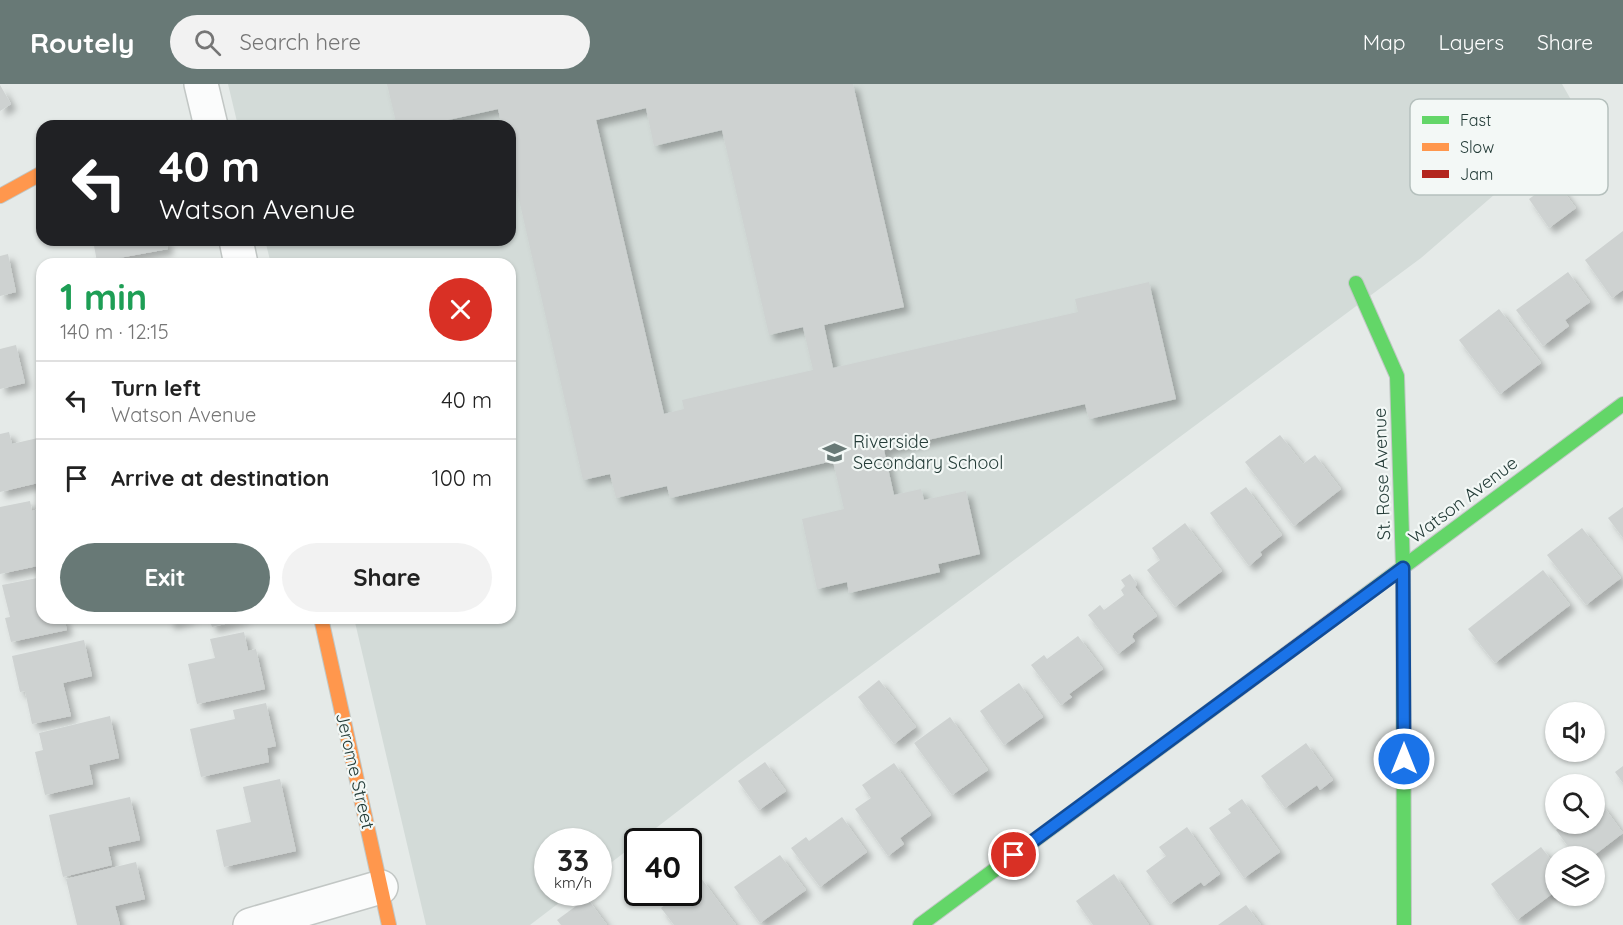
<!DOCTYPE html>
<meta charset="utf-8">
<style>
body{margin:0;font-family:Quicksand,sans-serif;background:#f2f2f2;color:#222;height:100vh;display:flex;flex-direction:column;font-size:22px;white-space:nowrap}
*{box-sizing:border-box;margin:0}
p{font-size:20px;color:#767676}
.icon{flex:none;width:33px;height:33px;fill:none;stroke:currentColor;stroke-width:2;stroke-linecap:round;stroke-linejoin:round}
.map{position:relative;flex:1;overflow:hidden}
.details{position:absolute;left:36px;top:174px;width:480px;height:366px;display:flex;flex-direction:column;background:#fff;border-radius:18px;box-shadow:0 2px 4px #0004}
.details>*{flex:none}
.banner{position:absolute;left:36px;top:36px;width:480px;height:126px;border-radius:18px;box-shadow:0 2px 4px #0004;background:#202124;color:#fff;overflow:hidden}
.buttons{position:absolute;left:1545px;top:618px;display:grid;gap:12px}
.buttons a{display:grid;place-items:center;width:60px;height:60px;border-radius:50%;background:#fff;box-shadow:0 2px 4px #0004;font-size:30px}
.speed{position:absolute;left:534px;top:744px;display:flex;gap:12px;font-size:30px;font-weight:700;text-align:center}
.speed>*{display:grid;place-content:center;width:78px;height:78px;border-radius:50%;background:#fff;box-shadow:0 2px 4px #0004;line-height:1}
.speed small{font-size:15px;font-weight:400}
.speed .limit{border:3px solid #111;border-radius:9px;background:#fff;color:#111}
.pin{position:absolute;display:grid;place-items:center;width:51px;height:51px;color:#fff;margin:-26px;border:3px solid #fff;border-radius:50%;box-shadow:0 2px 6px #0007}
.me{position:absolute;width:66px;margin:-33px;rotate:0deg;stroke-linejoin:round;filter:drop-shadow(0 0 4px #0008)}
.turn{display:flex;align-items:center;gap:21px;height:126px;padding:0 24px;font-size:27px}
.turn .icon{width:78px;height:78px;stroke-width:2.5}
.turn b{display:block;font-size:42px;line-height:51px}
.round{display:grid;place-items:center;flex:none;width:63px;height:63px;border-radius:32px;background:#f2f2f2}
.head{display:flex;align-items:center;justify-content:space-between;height:102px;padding:0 24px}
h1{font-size:36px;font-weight:700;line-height:45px;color:#1e9e55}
.cta{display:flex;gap:12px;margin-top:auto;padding:12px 24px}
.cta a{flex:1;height:69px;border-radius:36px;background:#687976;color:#fff;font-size:24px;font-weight:700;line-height:69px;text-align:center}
.cta a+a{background:#f2f2f2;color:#222}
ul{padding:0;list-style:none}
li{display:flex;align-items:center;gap:18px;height:78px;padding:0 24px;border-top:2px solid #e0e0e0}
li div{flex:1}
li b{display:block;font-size:22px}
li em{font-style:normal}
header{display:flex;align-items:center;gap:36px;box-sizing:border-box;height:84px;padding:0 30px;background:#687976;color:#fff}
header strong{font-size:28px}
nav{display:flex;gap:33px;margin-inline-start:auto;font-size:21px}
.search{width:420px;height:54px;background:#f2f2f2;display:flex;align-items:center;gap:15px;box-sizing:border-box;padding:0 21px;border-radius:33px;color:#767676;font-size:22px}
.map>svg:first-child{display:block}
</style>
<header>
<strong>Routely</strong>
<div class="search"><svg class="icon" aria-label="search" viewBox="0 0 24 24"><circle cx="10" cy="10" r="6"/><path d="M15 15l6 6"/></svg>Search here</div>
<nav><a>Map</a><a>Layers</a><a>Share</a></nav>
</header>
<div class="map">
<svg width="1623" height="841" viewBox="0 0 1623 841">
<defs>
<filter id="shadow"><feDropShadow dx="5.5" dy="5.5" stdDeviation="3" flood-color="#0004"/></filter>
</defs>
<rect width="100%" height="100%" fill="#e5eae8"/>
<path fill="#d3dbd8" d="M228,0H1562L1582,35L1421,174L739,680L599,788L598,758H548V808L572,809L530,841H426L354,534H510V180H271L265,156H510V42H238Z"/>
<g fill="#ced2d1" fill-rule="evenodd" filter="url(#shadow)">
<path d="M387,0H853L904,223L824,241L833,284L1078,228L1075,215L1149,198L1176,315L1089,335L1085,320L884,366L894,411L921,405L924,416L966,407L980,470L938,480L940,488L849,509L847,498L817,505L802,435L844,425L833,377L670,414L667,402L616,414L610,390L583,396L510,76V42H502L498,25L421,42H397ZM646,24L654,62L722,46L769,251L803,243L813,286L682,316L684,325L664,330L596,36Z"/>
<path d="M0,1L11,20L0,27Z"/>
<path d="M1555,96L1576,124L1549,144L1529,115Z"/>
<path d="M1623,147V206L1612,214L1585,176Z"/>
<path d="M93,156H166L168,165L97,178Z"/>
<path d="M8,170L16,208L0,212V172Z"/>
<path d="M164,175L165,180H143V179Z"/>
<path d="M1568,188L1590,218L1565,236L1569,242L1543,262L1516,226Z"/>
<path d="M1499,225L1541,279L1500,310L1459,256Z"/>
<path d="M16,261L25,299L0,305V265Z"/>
<path d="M9,348L12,360L42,353V398L0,408V350Z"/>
<path d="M1280,351L1303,380L1315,371L1341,405L1294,442L1245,378Z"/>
<path d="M1246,403L1282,451L1260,468L1262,471L1249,482L1210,429Z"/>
<path d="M30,417L32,427L42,424V481L0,490V423Z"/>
<path d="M1623,423V454L1608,434Z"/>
<path d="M1185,439L1222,487L1175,523L1147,486L1160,476L1152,464Z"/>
<path d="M1582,444L1621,494L1586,521L1547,471Z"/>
<path d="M1543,486L1570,521L1495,579L1468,545Z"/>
<path d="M1130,490L1137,500L1135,503L1157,532L1134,549L1132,553L1135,557L1118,570L1088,531L1100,521L1104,526L1124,511L1121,506L1125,502L1121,496Z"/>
<path d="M42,493V534H64L67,546L11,558L5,534L10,533L2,501Z"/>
<path d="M168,534H191V535L169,540Z"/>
<path d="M209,534H246V535L212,543Z"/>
<path d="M244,548L248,567L256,565L265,605L197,620L188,580L215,574L210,555Z"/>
<path d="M1078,552L1103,585L1069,610L1072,613L1061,621L1031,581L1044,571L1047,575Z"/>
<path d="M84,556L92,592L63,599L71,632L32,640L25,607L20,608L12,572Z"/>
<path d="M879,596L916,643L894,660L858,613Z"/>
<path d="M1019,599L1043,633L1004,661L980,627Z"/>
<path d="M266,619L276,662L267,664L269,678L201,693L190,645L235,635L233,626Z"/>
<path d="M110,632L119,674L89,681L93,700L45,711L35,668L43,666L39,649Z"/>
<path d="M950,633L988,686L952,711L914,659Z"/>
<path d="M1306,659L1333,696L1320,706L1317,701L1285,724L1261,692Z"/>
<path d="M765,678L786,707L759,726L738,697Z"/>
<path d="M894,679L931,731L900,754L904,760L888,772L855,725L871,714L862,701Z"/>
<path d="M1623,682V699L1615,688Z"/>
<path d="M280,695L296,767L224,783L216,746L251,738L243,703Z"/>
<path d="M130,713L140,756L108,763L112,781L63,793L49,731Z"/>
<path d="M1242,715L1280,768L1244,794L1209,744L1231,729L1228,725Z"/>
<path d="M1601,719L1623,749L1593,772H1575L1556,746L1565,740L1570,742L1574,740H1594V724Z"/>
<path d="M842,733L867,768L820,803L791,764L806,753L809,757Z"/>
<path d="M1187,743L1220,790L1204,802L1201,798L1170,820L1146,787L1166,772L1159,763Z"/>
<path d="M1541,763L1556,782V807L1517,836L1491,800Z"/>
<path d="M780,771L806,806L760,839L734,803Z"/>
<path d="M136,778L145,815L115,822L120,841H77L66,795Z"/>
<path d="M1114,790L1149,841H1093L1076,817Z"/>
<path d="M701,794L736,841H674L661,824L682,808H688V803Z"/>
<path d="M587,814L607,841H561L557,836Z"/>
<path d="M1246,821L1261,841H1218Z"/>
</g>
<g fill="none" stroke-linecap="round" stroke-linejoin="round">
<defs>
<g id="street">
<path d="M201,0L211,42"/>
<path d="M236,156L241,180"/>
<path d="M250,841L381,803"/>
</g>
<g id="fast">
<path d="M1356,199L1397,292L1403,484L1404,841"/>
<path d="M1348,524L1623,320"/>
<path d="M920,841L1231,611"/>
</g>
<g id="slow">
<path d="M0,112L42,89"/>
<path d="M321,534L389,841"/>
</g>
<path id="jam" d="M1231,611L1348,524"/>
</defs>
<use href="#street" stroke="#c2c7c5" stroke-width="36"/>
<use href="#fast" stroke="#c1c7c5" stroke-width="16"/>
<use href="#slow" stroke="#c1c7c5" stroke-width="16"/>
<use href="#jam" stroke="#c1c7c5" stroke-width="16"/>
<use href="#street" stroke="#fbfcfc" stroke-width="33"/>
<use href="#fast" stroke="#63d668" stroke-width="14"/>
<use href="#slow" stroke="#ff974d" stroke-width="14"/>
<use href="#jam" stroke="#b3261e" stroke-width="14"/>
</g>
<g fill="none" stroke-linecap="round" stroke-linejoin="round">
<defs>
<path id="route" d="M1014,771L1403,484L1404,675"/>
</defs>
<use href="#route" stroke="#114b97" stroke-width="15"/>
<use href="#route" stroke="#1a73e8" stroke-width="10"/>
</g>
<defs>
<symbol id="school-bare" viewBox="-9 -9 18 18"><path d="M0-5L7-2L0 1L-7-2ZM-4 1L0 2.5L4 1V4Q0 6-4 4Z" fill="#687976" stroke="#f3f8f6" stroke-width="2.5" paint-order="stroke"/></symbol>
</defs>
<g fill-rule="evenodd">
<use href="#school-bare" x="818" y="352" width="33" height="33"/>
</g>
<g text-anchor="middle" stroke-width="4.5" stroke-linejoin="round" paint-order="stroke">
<g font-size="18" fill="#243c38" stroke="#f3f8f6" text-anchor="start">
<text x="853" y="364">Riverside<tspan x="853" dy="21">Secondary School</tspan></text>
</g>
<g font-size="18" fill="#243c38" stroke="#f3f8f6">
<text transform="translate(1382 390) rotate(-92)" y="6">St. Rose Avenue</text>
<text transform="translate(1463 416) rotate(-37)" y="6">Watson Avenue</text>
<text transform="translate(355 687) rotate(77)" y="6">Jerome Street</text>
</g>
</g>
<rect x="1410" y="15" width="198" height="96" rx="9" fill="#f3f8f6" stroke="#b5c0bd" stroke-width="1.5"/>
<rect x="1422" y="32" width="27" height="8" fill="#63d668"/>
<rect x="1422" y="59" width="27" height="8" fill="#ff974d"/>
<rect x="1422" y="86" width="27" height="8" fill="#b3261e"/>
<g font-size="16" fill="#243c38">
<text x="1460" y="42">Fast</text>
<text x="1460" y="69">Slow</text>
<text x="1460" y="96">Jam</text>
</g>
</svg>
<div class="buttons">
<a><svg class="icon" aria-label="sound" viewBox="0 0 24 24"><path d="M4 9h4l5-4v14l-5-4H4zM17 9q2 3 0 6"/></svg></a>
<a><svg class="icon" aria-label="search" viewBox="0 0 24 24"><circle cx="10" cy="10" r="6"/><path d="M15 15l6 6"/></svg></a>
<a><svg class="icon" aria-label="layers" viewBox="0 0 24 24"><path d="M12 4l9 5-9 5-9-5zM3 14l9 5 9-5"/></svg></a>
</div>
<div class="speed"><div>33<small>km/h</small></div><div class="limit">40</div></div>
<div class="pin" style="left:1014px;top:771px;background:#d93025"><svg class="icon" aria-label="arrive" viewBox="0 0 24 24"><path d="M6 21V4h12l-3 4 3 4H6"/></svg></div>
<svg class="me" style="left:1404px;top:675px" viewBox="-20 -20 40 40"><circle r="17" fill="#1a73e8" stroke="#fff" stroke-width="3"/><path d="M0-11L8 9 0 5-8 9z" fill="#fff"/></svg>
<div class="banner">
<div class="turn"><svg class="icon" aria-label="left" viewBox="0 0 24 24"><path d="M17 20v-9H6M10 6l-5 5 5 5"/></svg><div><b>40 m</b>Watson Avenue</div></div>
</div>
<section class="details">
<div class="head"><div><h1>1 min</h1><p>140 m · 12:15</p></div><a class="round" style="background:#d93025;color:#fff"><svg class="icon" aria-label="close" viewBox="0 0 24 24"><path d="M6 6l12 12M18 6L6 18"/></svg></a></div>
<ul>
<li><svg class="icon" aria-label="left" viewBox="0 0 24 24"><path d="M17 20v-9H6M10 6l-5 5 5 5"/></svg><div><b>Turn left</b><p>Watson Avenue</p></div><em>40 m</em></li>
<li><svg class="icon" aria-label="arrive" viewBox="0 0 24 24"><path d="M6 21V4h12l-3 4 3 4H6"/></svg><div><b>Arrive at destination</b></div><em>100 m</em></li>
</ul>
<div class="cta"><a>Exit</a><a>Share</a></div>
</section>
</div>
